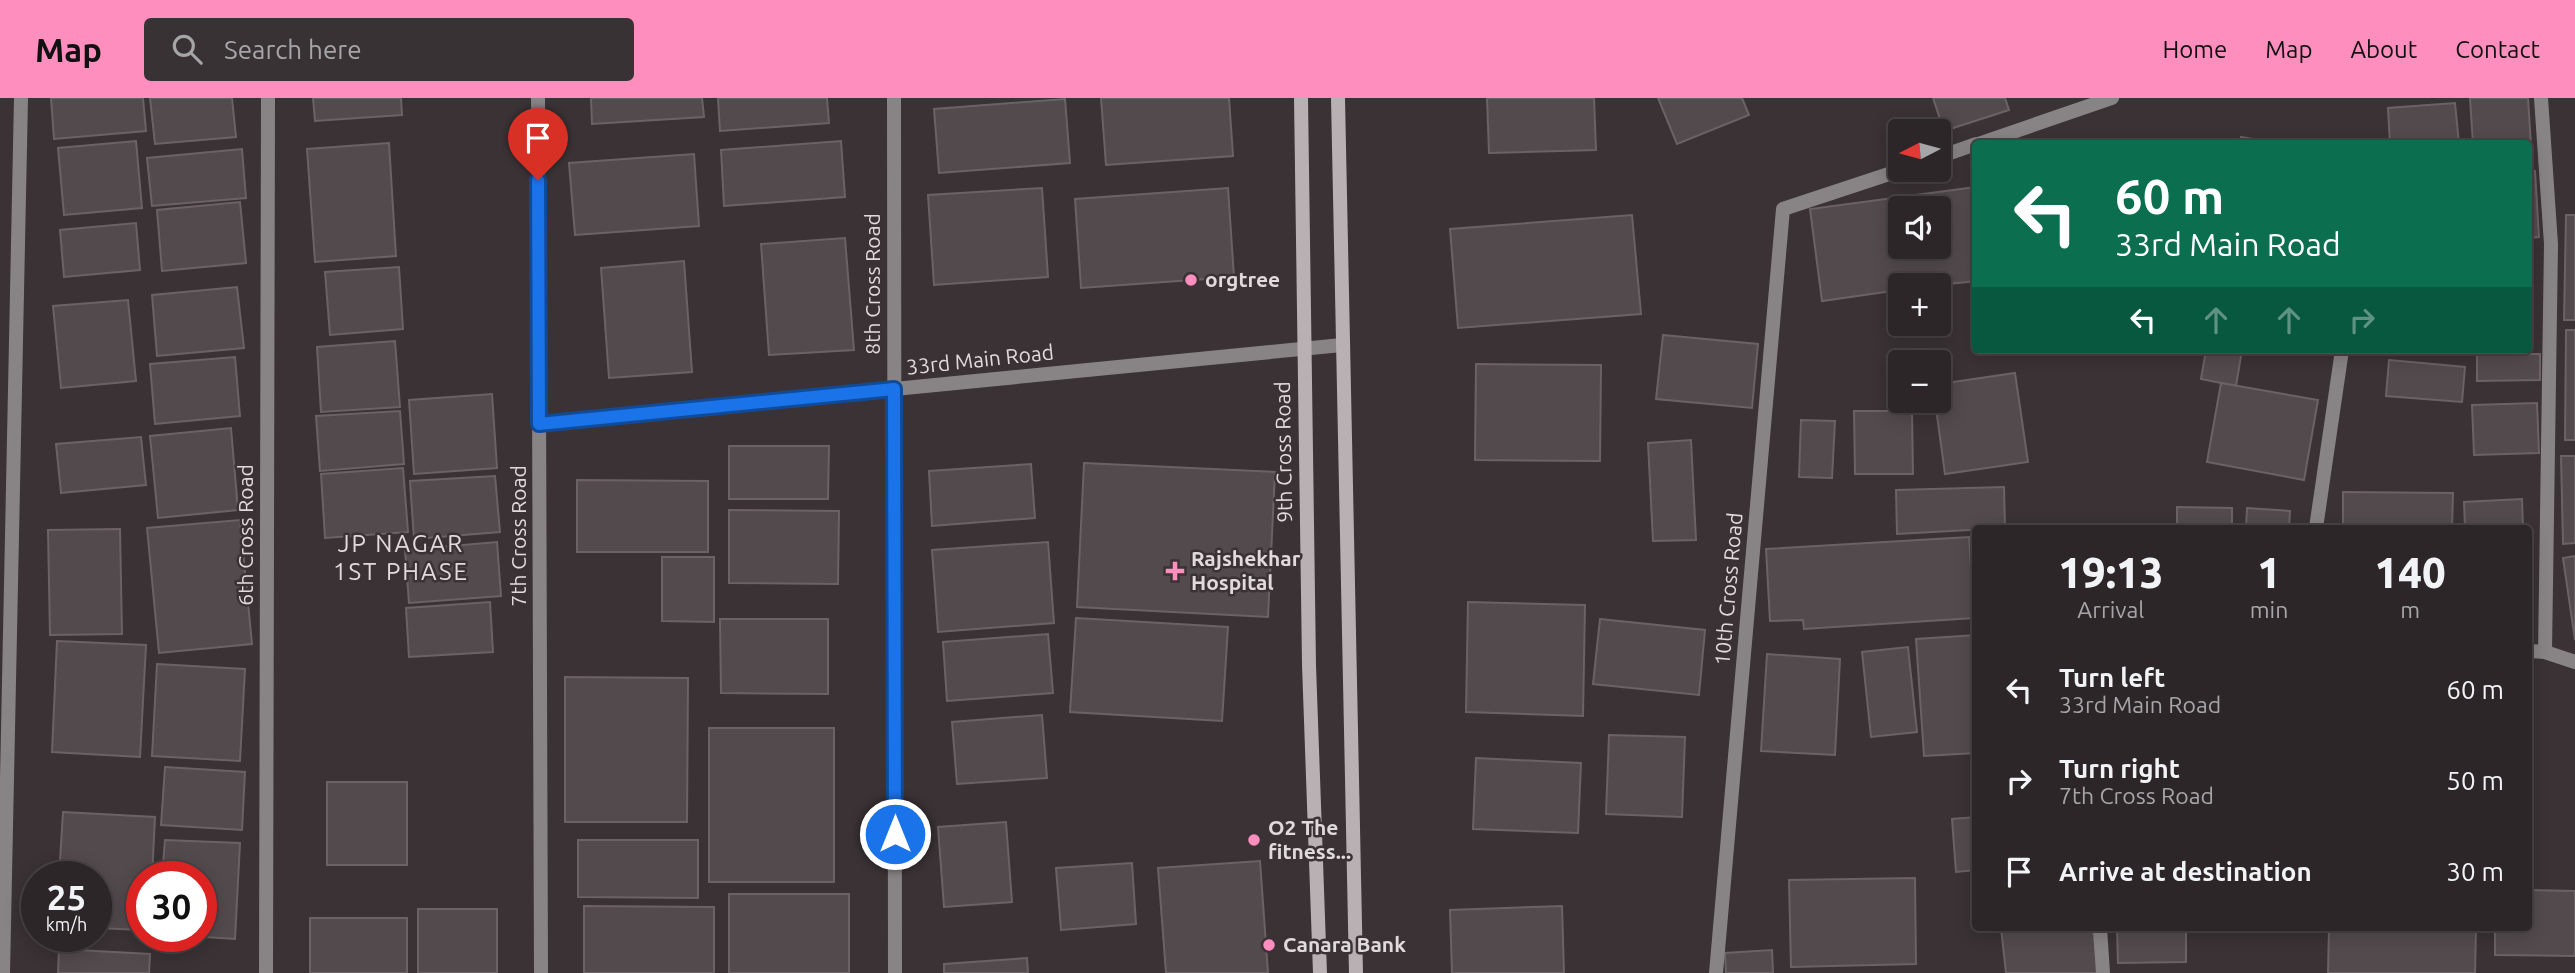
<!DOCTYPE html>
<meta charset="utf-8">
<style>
body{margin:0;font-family:Ubuntu,sans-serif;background:#383234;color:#f1f3f6;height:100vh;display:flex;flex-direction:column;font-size:26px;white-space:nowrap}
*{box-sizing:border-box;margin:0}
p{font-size:23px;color:#a6a5a8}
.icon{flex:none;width:38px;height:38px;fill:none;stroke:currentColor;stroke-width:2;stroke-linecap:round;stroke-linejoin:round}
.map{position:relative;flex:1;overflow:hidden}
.drawer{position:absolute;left:1972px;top:427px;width:560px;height:406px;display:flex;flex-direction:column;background:#2c2628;border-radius:7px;box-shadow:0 4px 18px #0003,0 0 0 2px #484345}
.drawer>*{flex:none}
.top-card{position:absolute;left:1972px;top:42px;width:560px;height:214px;border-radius:7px;box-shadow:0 4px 18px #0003,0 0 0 2px #484345;background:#0b6e4f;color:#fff;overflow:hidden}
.needle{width:46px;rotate:264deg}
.controls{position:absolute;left:1888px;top:21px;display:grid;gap:14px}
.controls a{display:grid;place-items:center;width:63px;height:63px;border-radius:7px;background:#2c2628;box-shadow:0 4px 18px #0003,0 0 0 2px #484345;font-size:35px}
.speed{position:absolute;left:21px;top:763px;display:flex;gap:14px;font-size:35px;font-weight:700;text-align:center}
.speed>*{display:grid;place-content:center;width:91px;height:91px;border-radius:50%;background:#2c2628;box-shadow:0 4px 18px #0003,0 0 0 2px #484345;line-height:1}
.speed small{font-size:18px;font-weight:400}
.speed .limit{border:10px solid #d22;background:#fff;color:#111}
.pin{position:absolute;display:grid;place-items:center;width:60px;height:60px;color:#fff;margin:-72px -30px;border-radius:50% 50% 50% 0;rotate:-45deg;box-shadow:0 0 7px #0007}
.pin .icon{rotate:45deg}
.me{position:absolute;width:77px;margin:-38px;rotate:0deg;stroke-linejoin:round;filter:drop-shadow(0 0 5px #0008)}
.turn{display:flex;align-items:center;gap:24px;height:147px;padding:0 28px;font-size:32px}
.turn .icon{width:91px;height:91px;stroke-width:2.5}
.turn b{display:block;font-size:49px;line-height:60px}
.lanes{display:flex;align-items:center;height:66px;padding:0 28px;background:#0003;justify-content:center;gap:35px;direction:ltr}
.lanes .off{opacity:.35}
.eta{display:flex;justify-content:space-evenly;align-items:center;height:119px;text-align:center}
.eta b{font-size:42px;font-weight:800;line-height:49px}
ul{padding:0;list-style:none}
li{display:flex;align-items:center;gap:21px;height:91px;padding:0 28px}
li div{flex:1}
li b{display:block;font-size:26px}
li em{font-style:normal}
header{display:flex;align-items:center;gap:42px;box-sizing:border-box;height:98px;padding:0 35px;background:#fe8ebd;color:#111}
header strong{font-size:33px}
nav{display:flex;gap:38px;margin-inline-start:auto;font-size:24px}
.search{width:490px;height:63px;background:#383234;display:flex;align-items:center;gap:18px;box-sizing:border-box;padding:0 24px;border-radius:7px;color:#a6a5a8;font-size:26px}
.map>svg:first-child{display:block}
</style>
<header>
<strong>Map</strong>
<div class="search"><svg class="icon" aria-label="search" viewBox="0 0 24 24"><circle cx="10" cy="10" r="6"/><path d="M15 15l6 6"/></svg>Search here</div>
<nav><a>Home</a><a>Map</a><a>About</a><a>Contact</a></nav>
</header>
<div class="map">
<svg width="2575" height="875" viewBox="0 0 2575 875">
<rect width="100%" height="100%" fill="#3a3235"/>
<g fill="#534a4d" stroke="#6b6265" stroke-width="2" fill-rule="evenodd">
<path d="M51,0H143L146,33L54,41Z"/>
<path d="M150,0H232L236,39L155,46Z"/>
<path d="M313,0H401L402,17L315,23Z"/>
<path d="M591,0H702L704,19L592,26Z"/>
<path d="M718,0H827L829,25L720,33Z"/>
<path d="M1101,0H1229L1233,58L1106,67Z"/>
<path d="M1487,0H1594L1596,52L1489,55Z"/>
<path d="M1658,0H1742L1749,17L1677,46Z"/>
<path d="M1933,0H2005L2009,12L1944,33Z"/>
<path d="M2470,0H2528L2532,64H2529V46H2473Z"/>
<path d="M1065,1L1070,65L939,75L934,11Z"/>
<path d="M2455,5L2459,46H2390L2388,10Z"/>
<path d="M2241,39L2279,45V46H2240Z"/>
<path d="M136,43L142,110L64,117L58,50Z"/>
<path d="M841,43L845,99L724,108L721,52Z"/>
<path d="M389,45L396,158L315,164L307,51Z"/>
<path d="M242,51L246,100L152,108L147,60Z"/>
<path d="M694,56L699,128L575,137L569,65Z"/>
<path d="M2529,73H2535L2539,139L2529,140Z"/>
<path d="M1976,89V183L1939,187H1900V192L1822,203L1810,111ZM1900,110H1939V149H1900Z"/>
<path d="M1042,90L1048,179L934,187L928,97Z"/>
<path d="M1228,90L1234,179L1081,190L1075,101Z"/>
<path d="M240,104L246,165L162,173L157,112Z"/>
<path d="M1632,117L1641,216L1458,230L1450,131Z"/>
<path d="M2566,117H2575V222H2564Z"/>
<path d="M136,125L140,172L64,179L60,132Z"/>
<path d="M845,140L854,252L769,257L761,146Z"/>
<path d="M684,163L692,274L609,280L601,170Z"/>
<path d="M399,169L403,231L330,237L325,174Z"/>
<path d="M237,189L244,250L157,258L152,197Z"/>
<path d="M128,202L136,283L61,290L53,208Z"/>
<path d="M2566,232H2575V342H2565Z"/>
<path d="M1663,237L1758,246L1752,310L1656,301Z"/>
<path d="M395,243L400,309L321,314L317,249Z"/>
<path d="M2206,252H2242L2236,288L2201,281Z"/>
<path d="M2477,256H2540V282L2477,283Z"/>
<path d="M235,259L240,318L155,326L150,266Z"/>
<path d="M2389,262L2465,269L2462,304L2386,298Z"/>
<path d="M1476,266L1601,267L1600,363L1475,362Z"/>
<path d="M2015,275L2028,364L1945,376L1935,303H1939V286Z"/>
<path d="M2221,285L2318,302L2304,382L2207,364Z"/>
<path d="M492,296L497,370L414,376L409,302Z"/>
<path d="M2537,305L2539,355L2474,357L2472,307Z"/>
<path d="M400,313L404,366L320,373L316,318Z"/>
<path d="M1854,313H1912L1913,376H1855Z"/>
<path d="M1801,322L1835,323L1832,380L1799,379Z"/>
<path d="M231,330L238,412L158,420L150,338Z"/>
<path d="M141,339L146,387L61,395L56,346Z"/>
<path d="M1691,342L1696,442L1653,443L1648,345Z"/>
<path d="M729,348H829L828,401H729Z"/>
<path d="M2561,358H2575V445L2563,446Z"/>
<path d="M1084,365L1275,374L1268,519L1077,509Z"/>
<path d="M1031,366L1035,420L932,428L929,373Z"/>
<path d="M403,370L408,434L325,440L321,376Z"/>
<path d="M495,378L500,434L414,441L410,383Z"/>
<path d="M577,382L708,383V454H577Z"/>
<path d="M2004,389L2005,430L1897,436L1896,392Z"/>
<path d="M2343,394L2453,395L2452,430H2343Z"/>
<path d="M2522,401L2523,430H2465L2464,404Z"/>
<path d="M2177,409L2232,410V430H2177Z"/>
<path d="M2247,410L2290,413L2289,430H2246Z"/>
<path d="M729,412L839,413L838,486L729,485Z"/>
<path d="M240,422L252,546L159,555L147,430Z"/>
<path d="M120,431L122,536L50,537L48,432Z"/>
<path d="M1969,439L1974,520L1804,531L1803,522L1770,523L1766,451Z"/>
<path d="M497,444L501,498L409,505L405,452Z"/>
<path d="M1048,444L1054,525L938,534L932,452Z"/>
<path d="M2575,458V542L2563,460Z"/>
<path d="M662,459H714V524L662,523Z"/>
<path d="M490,504L493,554L409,559L406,510Z"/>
<path d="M1468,504L1585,507L1583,618L1466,614Z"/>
<path d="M1076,520L1228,529L1222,623L1070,614Z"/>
<path d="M720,521H828V596L721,595Z"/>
<path d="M1600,521L1705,532L1699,597L1593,586Z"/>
<path d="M1048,536L1053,595L947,603L943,544Z"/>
<path d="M1976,537V655L1924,658L1916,541Z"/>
<path d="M57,543L146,547L140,659L52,654Z"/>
<path d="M1908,549L1917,634L1871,639L1862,554Z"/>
<path d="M1767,556L1840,561L1835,657L1761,653Z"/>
<path d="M157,566L245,571L240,663L152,658Z"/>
<path d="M565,579L688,580L687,724H565Z"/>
<path d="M1042,617L1047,680L957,686L952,624Z"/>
<rect x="709" y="630" width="125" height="154"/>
<path d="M1609,637L1685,639L1682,719L1606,716Z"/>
<path d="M1476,660L1581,665L1578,735L1473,731Z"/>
<path d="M165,669L245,674L242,732L161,727Z"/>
<rect x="327" y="684" width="80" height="83"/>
<path d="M63,714L155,719L152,779H142V832L96,830V779H59Z"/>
<path d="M1976,719V772L1956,774L1952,721Z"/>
<path d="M1006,724L1012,804L944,809L938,729Z"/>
<path d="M165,742L240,745L235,841L189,838H201V779H162Z"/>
<path d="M578,742H698V800L578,799Z"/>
<path d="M1260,763L1268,875H1166L1158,770Z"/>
<path d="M1132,765L1136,826L1061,832L1056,770Z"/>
<path d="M1915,780L1916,866L1791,869L1789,782Z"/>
<path d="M2529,792L2575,793V858L2495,857V830H2529Z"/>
<rect x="729" y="796" width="120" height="79"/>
<path d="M584,808L714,809V875H584Z"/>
<path d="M1562,808L1564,875H1452L1450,812Z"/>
<rect x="418" y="811" width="79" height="64"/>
<rect x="310" y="820" width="97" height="55"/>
<path d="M2001,830H2093L2098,875H2006Z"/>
<path d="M2117,830H2186V864L2118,865Z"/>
<path d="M2329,830H2476L2475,875H2328Z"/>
<path d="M59,851L150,856L149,875H58Z"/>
<path d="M1772,852L1773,875H1726L1725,855Z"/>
<path d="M1027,860L1028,875H944V866Z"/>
</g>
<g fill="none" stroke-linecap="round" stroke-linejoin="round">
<g stroke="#888485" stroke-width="14">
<path d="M538,0L541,875"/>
<path d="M894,0L895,875"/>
<path d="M2541,0L2551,146L2545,554"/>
<path d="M1978,46L2112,0"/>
<path d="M1939,59L1976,46"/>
<path d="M539,326L1342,247"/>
<path d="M2316,430L2342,252"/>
<path d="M2529,553L2545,554L2575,564"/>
<path d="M2100,830L2103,875"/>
<path d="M3,875L21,0"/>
<path d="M266,875L268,0"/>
<path d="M1716,875L1783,111L1901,72"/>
</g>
<g stroke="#b8b0b3" stroke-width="14">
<path d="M1301,0L1309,567L1320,875"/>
<path d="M1338,0L1356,875"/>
</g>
</g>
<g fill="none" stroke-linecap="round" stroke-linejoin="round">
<defs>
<path id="route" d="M538,82L539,326L894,291L895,736"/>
</defs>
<use href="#route" stroke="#114b97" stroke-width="18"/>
<use href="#route" stroke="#1a73e8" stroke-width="12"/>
</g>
<g fill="#fe8ebd" stroke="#3a3235" stroke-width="2.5">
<circle cx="1191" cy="182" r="7"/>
<path d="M1171.5 462.5h7v7h7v7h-7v7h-7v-7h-7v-7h7z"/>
<circle cx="1254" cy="742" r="7"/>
<circle cx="1269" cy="847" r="7"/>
</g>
<g text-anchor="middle" stroke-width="5" stroke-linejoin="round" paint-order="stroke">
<g font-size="21" font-weight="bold" fill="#e0dadc" stroke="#3a3235" text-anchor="start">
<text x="1205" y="189">orgtree</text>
<text x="1191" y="468">Rajshekhar<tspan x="1191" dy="24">Hospital</tspan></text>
<text x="1268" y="737">O2 The<tspan x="1268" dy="24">fitness...</tspan></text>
<text x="1283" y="854">Canara Bank</text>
</g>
<g font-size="21" fill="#e0dadc" stroke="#3a3235">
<text transform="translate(873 186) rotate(-90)" y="7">8th Cross Road</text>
<text transform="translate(980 262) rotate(-6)" y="7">33rd Main Road</text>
<text transform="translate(1284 354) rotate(-91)" y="7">9th Cross Road</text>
<text transform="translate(246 437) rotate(-90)" y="7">6th Cross Road</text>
<text transform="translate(519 438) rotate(-90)" y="7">7th Cross Road</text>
<text transform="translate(1729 491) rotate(-85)" y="7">10th Cross Road</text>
</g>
<g font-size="24" letter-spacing="2" fill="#e0dadc" stroke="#3a3235">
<text x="401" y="454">JP NAGAR<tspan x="401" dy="28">1ST PHASE</tspan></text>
</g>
</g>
</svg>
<div class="controls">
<a><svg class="needle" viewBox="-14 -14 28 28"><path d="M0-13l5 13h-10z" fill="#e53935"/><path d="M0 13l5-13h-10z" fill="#a6a5a8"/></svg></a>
<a><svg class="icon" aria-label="sound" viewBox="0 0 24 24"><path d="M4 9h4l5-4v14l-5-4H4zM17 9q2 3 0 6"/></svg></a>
<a>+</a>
<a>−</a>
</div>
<div class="speed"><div>25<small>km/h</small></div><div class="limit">30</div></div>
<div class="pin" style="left:538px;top:82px;background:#d93025"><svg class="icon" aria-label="arrive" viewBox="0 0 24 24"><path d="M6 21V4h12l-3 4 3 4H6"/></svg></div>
<svg class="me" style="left:895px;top:736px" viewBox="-20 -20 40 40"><circle r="17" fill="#1a73e8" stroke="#fff" stroke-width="3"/><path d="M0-11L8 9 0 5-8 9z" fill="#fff"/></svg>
<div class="top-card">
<div class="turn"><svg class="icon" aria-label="left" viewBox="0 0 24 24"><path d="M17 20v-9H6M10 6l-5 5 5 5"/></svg><div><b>60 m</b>33rd Main Road</div></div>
<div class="lanes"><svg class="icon" aria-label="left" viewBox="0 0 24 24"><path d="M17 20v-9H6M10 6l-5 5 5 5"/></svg><svg class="icon off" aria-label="ahead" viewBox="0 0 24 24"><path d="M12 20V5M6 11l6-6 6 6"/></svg><svg class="icon off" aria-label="ahead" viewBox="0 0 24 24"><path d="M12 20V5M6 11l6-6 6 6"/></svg><svg class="icon off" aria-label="right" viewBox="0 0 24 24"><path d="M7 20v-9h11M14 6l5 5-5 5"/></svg></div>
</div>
<section class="drawer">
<div class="eta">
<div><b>19:13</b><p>Arrival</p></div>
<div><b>1</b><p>min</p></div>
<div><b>140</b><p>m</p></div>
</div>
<ul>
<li><svg class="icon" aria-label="left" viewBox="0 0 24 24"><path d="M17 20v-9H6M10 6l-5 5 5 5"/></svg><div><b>Turn left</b><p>33rd Main Road</p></div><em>60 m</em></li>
<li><svg class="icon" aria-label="right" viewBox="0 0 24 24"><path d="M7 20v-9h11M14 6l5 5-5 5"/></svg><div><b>Turn right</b><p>7th Cross Road</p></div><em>50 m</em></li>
<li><svg class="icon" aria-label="arrive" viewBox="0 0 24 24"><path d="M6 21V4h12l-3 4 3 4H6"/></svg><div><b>Arrive at destination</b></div><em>30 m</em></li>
</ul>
</section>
</div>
